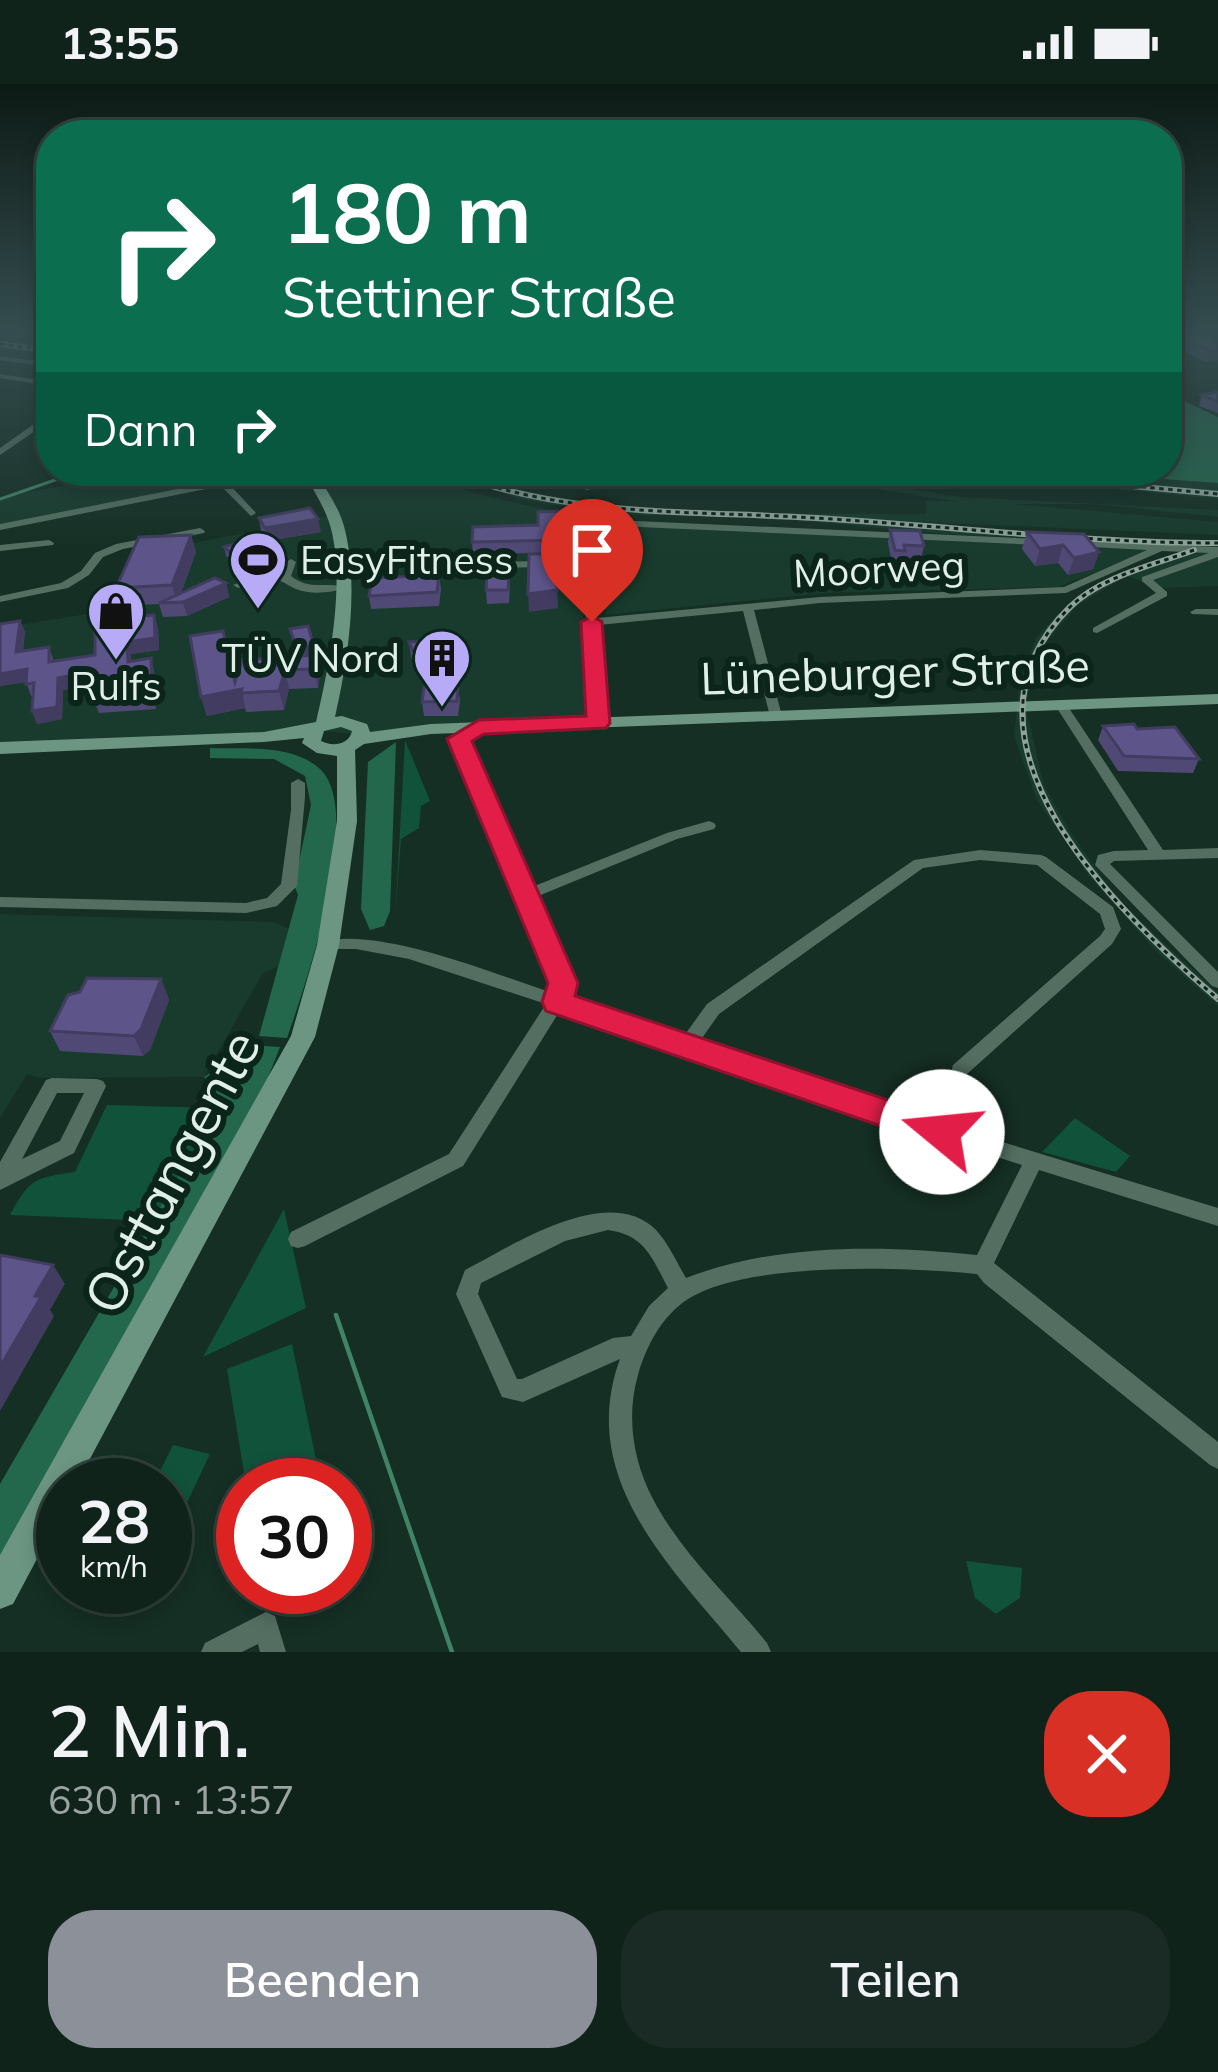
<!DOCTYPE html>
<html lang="de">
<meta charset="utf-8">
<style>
body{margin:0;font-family:Mulish,sans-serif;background:#192b24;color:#f1f3f6;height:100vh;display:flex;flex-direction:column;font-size:45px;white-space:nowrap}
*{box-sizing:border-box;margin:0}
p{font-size:39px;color:#9ca4a3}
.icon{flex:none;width:66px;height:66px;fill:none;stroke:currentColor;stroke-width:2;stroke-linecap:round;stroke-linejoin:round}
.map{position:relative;height:1568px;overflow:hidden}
.details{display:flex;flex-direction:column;background:#10231b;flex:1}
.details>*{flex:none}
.banner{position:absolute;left:36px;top:36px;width:1146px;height:366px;border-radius:48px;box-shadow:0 6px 18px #0003,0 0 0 3px #30403a;background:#0b6e4f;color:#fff;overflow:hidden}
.speed{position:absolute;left:36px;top:1374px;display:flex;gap:24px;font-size:60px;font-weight:700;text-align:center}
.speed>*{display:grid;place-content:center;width:156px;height:156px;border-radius:50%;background:#10231b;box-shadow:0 6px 18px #0003,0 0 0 3px #30403a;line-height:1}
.speed small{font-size:30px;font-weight:400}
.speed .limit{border:18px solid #d22;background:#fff;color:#111}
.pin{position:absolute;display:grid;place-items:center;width:102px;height:102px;color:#fff;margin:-123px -51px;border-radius:50% 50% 50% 0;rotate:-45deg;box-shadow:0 0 12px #0007}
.pin .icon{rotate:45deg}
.me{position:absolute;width:132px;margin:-66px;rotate:287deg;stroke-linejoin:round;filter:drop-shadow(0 0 9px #0008)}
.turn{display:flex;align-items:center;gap:42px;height:252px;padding:0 48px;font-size:54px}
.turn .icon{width:156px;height:156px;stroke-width:2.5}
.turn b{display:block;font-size:84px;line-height:102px}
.then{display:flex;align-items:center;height:114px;padding:0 48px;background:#0003;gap:24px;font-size:45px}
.round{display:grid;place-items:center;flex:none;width:126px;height:126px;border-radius:48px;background:#192b24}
.overview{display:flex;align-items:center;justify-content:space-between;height:204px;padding:0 48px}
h1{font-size:72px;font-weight:600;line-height:90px}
.action{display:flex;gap:24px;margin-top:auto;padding:24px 48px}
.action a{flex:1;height:138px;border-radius:48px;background:#8c9099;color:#fff;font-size:48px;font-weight:600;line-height:138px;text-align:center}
.action a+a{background:#192b24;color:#f1f3f6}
.status{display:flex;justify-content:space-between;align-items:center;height:84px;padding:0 60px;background:#10231b;direction:ltr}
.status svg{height:33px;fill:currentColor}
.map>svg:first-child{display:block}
</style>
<div class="status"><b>13:55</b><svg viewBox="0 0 49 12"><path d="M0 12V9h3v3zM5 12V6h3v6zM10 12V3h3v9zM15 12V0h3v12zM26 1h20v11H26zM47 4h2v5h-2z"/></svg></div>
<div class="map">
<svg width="1218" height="1568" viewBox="0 0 1218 1568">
<rect width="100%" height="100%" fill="#152f24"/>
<g fill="#183b2d">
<path d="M145,387H283L0,443V413Z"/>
<path d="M309,387H419L470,408L575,432L593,641L376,652L313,646L0,664V544L118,525L142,469L332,432Z"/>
<path d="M441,387L550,416L653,429L927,430L925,417H954L870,404L800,387L961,413L1218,426V433L1095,420H1014L1218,438V451L855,435L969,447L1218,457V502L1157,504L1127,492L1078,521L1046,558L1025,620L1044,701L1069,746L1119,817L1218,909V922L1156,867L1090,793L1037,716L1014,652L1020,597L1036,554L1057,531L1082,509L1113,492L1208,461L945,450L773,434L608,430L520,415Z"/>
<path d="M924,387H1050L1218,399V415Z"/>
<path d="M595,440L1144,465L1147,467L1059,503L826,509L606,531Z"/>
<path d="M0,830L273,838L328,861L263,889L204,993L40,994L27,990L0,1034Z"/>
</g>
<g fill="#10523a">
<path d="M405,656L430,717L421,722L419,744L401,755L395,836Z"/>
<path d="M107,1021L217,1024L155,1137L10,1131C30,1095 33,1094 75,1088Z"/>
<path d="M1075,1034L1130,1072L1116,1088L1042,1068Z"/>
<path d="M284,1125L306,1224L203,1273Z"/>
<path d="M292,1260L317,1380L266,1401H246L227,1285Z"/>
<path d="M173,1361L210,1370L167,1461L165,1401H153Z"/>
<path d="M966,1477L1022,1484L1020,1514L996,1530L975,1514Z"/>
</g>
<g fill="#23674c">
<path d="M1167,309L1218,333V399L1050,387H1167Z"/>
<path d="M396,658L390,827L384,842L370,846L361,825L368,678Z"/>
<path d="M210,664C243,665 291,660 319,684C366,725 305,903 287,954L259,952L298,811L294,801L311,721L305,692L274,675L210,674Z"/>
<path d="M252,961L280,963L255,1027L0,1476V1400L217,1025H203L212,1005L204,993Z"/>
</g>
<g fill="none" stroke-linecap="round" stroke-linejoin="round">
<path stroke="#408366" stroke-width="3" d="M0,415L81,387"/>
<path stroke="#408366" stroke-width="4.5" d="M336,1231L452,1568"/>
<g fill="#546f62" fill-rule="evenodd">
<path d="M0,272L51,279V283L0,276Z"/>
<path d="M0,290L51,298V302L0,294Z"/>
<path d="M48,330H51V336L0,371V364Z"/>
<path d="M269,387H288L229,400L256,429L251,432L221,402L0,446V440Z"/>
<path d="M538,387H552L588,400L648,387H666L587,406Z"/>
<path d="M591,435L1041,455L1046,458L1041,461L594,441L591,444L597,534L820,513L1064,503L1147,466L1073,462L1072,460L1077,457L1218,463V473L1153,496L1167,508V512L1097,549L1093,548V544L1156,509L1142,497V493L1209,469L1162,467L1066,509L820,519L754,526L782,632L776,636L770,632L743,527L598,541L604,639L598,643L592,639L583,482L462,485L457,482L462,479L583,476L581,443Z"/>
<path d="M200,444L205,447L204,449L123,465L103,473L89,491L68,504L0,518V512L61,499L81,487L95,469L116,460Z"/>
<path d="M49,456L54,459L53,461L0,467V461Z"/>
<path d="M291,475L296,478L291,492C311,508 327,496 345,504C331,509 311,511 296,505C293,504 280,496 278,496C265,493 250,501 238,504L233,501L265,489L281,490L286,478Z"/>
<path d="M1196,525H1218V531L1192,530L1190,528Z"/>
<path d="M1061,617L1067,621L1163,766L1218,764V774L1114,777L1110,780L1218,888V904L1212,902L1095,781L1098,771L1114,767L1148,766L1055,621Z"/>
<path d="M479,639L485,643L468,652L467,665L527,805L667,749L709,737L714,739L716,742L714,745L677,755L531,815L571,908L568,914L684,952L707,920L914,776L980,766L1041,771L1046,773L1113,823L1121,845L1112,860L967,990L953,1043L1218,1124V1142L1039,1086L994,1179L1218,1358V1385L1210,1381L984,1199L977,1190C907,1183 747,1177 688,1215C662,1232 646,1262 638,1291C626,1332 633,1377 653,1415C681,1469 729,1512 767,1559L771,1568H741C672,1484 576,1395 620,1275L523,1318L502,1313L456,1210L465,1186C512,1162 608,1098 656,1146C669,1160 677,1179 686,1194C777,1159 882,1161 977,1171L1022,1081L777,1003L682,965L561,925L463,1082L305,1162L298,1164L291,1162L288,1155L291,1148L449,1070L546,920L409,875L356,865H322L320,861L322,857C385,844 491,889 553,909L554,908L453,665L457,647ZM980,776L1037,781L1100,830L1105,845L1100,852L953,981L936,1037L787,992L700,957L719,930L923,784ZM608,1146C645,1151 652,1174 668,1204L649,1222L631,1252L613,1254L522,1295H517L478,1210L481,1199L565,1157Z"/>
<path d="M298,695L305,699V713L297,802L277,822L246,829L0,823V813L246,819L267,814L281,800L291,726V699Z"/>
<path d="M52,994L97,995L103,997L106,1002L74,1069L0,1106V1078L46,996ZM57,1009H84L60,1057L22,1075Z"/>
<path d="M266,1528L275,1532L286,1568H260L258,1560L242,1568H201L205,1559Z"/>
</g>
<path fill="#6c9682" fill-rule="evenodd" d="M303,387H315C326,406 340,424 345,446C359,503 348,576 335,633L342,632L367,640L370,648L431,640L1218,610V620L431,650L364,660L355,666L357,737L339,861L315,953L76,1401H63V1426L13,1520L0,1525V1471L291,952L317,861L337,737V672L317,669L302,659L304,654L264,658L0,670V658L264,648L316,638C329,584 347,492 329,438C323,420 312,404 303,387ZM341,643L352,647C349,661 332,663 321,657L324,647Z"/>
<defs>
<g id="rail">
<path d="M0,260L51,267"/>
<path d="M446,387C567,434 689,426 816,434C950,442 1083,459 1218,459"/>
<path d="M971,387L1218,410"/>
<path d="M1194,466C1154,481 1102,492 1070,523C936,655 1118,829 1218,915"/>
</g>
</defs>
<use href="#rail" stroke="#90a39a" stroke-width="6"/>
<use href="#rail" stroke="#0b251a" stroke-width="3" stroke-dasharray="4.5" stroke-linecap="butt"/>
</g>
<g fill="#504976">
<path d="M1179,253L1218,259V276L1206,278L1176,263Z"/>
<path d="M1218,308V329L1199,322L1202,311Z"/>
<path d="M558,427L561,468L473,471L472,458L538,440Z"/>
<path d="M259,434L321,448L268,457L261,447Z"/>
<path d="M890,446L924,462L921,475L904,474L903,480L892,479L888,459Z"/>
<path d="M1027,448L1099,468L1093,485L1068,491L1058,479L1035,482L1022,465Z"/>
<path d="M191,451L196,468L181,509L226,499L229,513L187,532L163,533L159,520L122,522L116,504Z"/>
<path d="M224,463L257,466L259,475L238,482L226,472Z"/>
<path d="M439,491L441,505L439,522L371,525L369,512Z"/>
<path d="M510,502L509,519L487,520L486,506Z"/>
<path d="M20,537L25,548L23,567L49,563L54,578L95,571L158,543L159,566L131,570V578L154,586L156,625L99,629L94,617L95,600L63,606L62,635L37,640L32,627L33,612H31L26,598L0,602Z"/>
<path d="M290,545L314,562L320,590L318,604L289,605L284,626L246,628L245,624L207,632L201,613L298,572Z"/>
<path d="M409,558L445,581L436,588L416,585L411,572Z"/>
<path d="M458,603L460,617L458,632H424L422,618Z"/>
<path d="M1103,642L1137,645L1199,675L1193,689L1118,687L1098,656Z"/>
<path d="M161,895L169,916L150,966L143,972L60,967L50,947Z"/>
</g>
<g fill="#413c60">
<path d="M1218,266V276L1206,278L1210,267Z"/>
<path d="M318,435L321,448L268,457L265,444Z"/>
<path d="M191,451L196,468L177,519L172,501Z"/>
<path d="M1063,461L1058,479L1035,482L1040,465Z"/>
<path d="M257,466L259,475L238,482L236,473Z"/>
<path d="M1099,468L1093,485L1068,491L1074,474Z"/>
<path d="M556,470L558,524L529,528L528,510Z"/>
<path d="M226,499L229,513L187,532L183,518Z"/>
<path d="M154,531L158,543L159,566L131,570L132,590L128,578L127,558Z"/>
<path d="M20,537L25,548L21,580L16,568Z"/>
<path d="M314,562L316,571L299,574L297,565Z"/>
<path d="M443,567L445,581L436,588L435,574Z"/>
<path d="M316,571L320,590L318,604L314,585Z"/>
<path d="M151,574L154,586L156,625L152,613Z"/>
<path d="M27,585L32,597L0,602V590Z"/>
<path d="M285,586L289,605L284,626L279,607Z"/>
<path d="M95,587L99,599L63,606L62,635L37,640L32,627L58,594Z"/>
<path d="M242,605L245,624L207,632L201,613Z"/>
<path d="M161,895L169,916L150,966L143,972L134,952Z"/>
<path d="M53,1181L65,1200L50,1226L54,1232L0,1327V1283L35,1212Z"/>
</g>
<g fill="#5d5589" stroke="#413c60" stroke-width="3">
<path d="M1196,250L1218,259V266L1210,267L1179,253Z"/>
<path d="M1218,308V318L1202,311Z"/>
<path d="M310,424L318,435L265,444L259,434Z"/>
<path d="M558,427L560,456L472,458L473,443L538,441V428Z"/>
<path d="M890,446L920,447L924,462L904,461L905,467L895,466Z"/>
<path d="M1027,448L1084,450L1099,468L1074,474L1063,461L1040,465Z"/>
<path d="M191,451L172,501L116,504L139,453Z"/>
<path d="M245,457L257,466L236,473L224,463Z"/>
<path d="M529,470H556L557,506L528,510Z"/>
<path d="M487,489H509L508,506H486Z"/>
<path d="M439,491L437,508L369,512L372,494Z"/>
<path d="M215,494L226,499L183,518L159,519Z"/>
<path d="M154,531L155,554L127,558L128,578L151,574L152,613L94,617L95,587L58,594L57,623L32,627L34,599L26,600L27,585L0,590V540L20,537L16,568L49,563V578L95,571V535Z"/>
<path d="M308,542L314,562L297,565L290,545Z"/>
<path d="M223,547L235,598L242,576L316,571L314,585L285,586L279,607L241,609L242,605L201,613L190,552Z"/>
<path d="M430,557L440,559L443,567L435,574L415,571L409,558Z"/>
<path d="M424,603H458L457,617L422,618Z"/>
<path d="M1134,640L1137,645L1175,643L1199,675L1124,672L1103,642Z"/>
<path d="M87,894L161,895L141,945L134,952L50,947L68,911L80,908Z"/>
<path d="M0,1171L53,1181L35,1212L41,1213L0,1283Z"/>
</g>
<linearGradient id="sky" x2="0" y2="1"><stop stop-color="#0c1a14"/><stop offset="0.53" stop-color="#354d50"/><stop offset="1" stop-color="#354d50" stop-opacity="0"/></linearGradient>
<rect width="1218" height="466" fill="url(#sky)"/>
<path fill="#e11d48" stroke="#92132f" stroke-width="3" d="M592,532L602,538L610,639L606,644L484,650L472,657L578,899L575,912L954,1038L959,1048L954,1059L942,1063L546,927L542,918L548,899L447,655L479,636L586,632L581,538Z"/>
<defs>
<symbol id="stadium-pin" viewBox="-11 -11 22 30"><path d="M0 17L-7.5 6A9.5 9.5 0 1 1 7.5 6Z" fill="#b7abf8" stroke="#0b251a"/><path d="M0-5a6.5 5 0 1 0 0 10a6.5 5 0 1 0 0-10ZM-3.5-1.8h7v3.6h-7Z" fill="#111"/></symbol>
<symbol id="shop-pin" viewBox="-11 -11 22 30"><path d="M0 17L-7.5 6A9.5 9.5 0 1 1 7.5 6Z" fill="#b7abf8" stroke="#0b251a"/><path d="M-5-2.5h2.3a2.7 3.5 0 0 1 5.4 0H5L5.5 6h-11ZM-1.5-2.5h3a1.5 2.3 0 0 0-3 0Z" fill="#111"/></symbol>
<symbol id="building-pin" viewBox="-11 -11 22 30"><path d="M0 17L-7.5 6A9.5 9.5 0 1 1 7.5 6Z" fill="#b7abf8" stroke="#0b251a"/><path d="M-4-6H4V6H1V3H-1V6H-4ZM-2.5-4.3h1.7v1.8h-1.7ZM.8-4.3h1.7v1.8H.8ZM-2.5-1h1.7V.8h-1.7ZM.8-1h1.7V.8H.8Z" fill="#111"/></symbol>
</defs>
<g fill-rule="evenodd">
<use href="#stadium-pin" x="225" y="443" width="66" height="90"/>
<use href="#shop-pin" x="83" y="494" width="66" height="90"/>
<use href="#building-pin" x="409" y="541" width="66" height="90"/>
</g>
<g text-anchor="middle" stroke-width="12" stroke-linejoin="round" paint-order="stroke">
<g font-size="39" fill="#e0f0e8" stroke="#0b251a" text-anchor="start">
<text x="300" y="490">EasyFitness</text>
<text x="400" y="588" text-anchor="end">TÜV Nord</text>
<text x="116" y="616" text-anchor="middle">Rulfs</text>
</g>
<g font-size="39" fill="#e0f0e8" stroke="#0b251a">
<text transform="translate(879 485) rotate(-3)" y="14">Moorweg</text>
</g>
<g font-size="45" fill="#e0f0e8" stroke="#0b251a">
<text transform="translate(895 588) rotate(-2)" y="16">Lüneburger Straße</text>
</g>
<g font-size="54" fill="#e0f0e8" stroke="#0b251a">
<text transform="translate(172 1088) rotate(-62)" y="19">Osttangente</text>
</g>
</g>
</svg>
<div class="speed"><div>28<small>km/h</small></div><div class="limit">30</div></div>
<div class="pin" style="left:592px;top:538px;background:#d93025"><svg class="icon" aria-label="arrive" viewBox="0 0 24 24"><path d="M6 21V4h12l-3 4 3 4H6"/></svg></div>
<svg class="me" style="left:942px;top:1048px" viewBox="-20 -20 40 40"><circle r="19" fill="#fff"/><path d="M0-13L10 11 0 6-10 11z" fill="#e11d48"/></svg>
<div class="banner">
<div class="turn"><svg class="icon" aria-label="right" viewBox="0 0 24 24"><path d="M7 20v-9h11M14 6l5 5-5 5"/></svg><div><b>180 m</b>Stettiner Straße</div></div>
<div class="then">Dann<svg class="icon" aria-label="right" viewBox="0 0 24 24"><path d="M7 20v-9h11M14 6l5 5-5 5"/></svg></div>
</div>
</div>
<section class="details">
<div class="overview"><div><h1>2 Min.</h1><p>630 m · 13:57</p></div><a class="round" style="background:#d93025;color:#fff"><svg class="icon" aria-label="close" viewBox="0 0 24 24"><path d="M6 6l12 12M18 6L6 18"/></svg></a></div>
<div class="action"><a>Beenden</a><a>Teilen</a></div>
</section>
